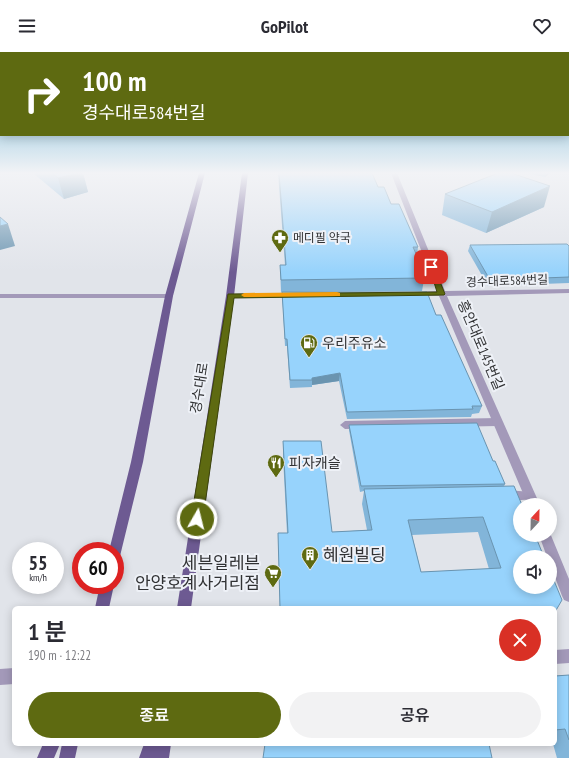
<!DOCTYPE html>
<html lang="ko">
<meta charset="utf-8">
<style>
body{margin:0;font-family:"PT Sans Narrow","Noto Sans KR",sans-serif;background:#f2f2f3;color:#2b2b33;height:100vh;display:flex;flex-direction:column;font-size:15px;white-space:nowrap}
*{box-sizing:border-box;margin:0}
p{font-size:13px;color:#7c7c81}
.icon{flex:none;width:22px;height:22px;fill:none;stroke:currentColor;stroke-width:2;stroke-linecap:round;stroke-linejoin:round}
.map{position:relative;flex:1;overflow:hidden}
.drawer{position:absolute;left:12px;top:554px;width:545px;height:140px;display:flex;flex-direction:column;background:#fff;border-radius:6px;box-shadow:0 2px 10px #0003}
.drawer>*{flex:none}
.hud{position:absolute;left:0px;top:0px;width:569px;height:84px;box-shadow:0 2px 10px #0003;background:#5e6a11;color:#fff;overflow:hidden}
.needle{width:26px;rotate:22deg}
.fabs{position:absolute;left:513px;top:446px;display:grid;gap:8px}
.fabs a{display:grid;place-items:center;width:44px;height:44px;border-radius:50%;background:#fff;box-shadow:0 2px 10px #0003;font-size:20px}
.speed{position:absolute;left:12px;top:490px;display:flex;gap:8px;font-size:20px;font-weight:700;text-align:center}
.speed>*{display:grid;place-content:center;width:52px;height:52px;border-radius:50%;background:#fff;box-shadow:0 2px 10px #0003;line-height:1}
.speed small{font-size:10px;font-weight:400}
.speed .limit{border:6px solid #d22;background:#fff;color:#111}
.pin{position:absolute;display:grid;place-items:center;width:34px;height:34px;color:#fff;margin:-17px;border-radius:8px;box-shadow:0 2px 6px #0006}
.me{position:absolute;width:44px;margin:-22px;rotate:8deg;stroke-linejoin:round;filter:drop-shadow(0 0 3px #0008)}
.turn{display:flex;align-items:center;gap:14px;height:84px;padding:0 16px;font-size:18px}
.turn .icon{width:52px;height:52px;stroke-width:2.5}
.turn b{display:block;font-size:28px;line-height:34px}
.round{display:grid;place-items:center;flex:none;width:42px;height:42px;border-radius:21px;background:#f2f2f3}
.overview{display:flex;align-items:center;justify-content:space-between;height:68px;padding:0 16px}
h1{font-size:24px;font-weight:600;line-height:30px}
.button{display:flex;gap:8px;margin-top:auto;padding:8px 16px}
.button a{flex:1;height:46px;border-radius:24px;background:#5e6a11;color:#fff;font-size:16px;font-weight:600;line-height:46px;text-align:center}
.button a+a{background:#f2f2f3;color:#2b2b33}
header{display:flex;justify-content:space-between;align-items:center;height:52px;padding:0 16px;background:#fff;font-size:18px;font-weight:600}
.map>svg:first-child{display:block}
</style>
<header><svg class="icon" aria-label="menu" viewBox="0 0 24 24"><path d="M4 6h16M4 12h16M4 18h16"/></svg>GoPilot<svg class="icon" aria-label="heart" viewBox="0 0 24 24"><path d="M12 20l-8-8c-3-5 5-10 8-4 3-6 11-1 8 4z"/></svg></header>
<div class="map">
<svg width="569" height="706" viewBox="0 0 569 706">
<rect width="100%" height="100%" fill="#e1e4ea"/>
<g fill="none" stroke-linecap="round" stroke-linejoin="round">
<g fill="#a399b9" fill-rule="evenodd">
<path d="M497,366L502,370L497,374L345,377L340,373L345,369Z"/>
<path d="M504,438L533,440L535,443L533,446C524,449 509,449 500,446L498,443L500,440Z"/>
</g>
<g fill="#a399b9" fill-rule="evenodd">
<path d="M391,121H397L445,239L569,237V241L447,244L540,453H528L439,244H414L410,242L414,240L437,239Z"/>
<path d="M294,241H297V245L230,246L226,244L230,242Z"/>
<path d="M0,242H169L173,244L169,246H0Z"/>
<path d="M550,481L569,527V550L564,548L562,544L550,512V505H547L539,483H550Z"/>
<path d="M569,597V611L555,612V598Z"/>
<path d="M14,616V632L0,633V617Z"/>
</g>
<g fill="#6d5a92" fill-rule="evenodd">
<path d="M199,121H205L173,244L143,410L121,500L120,504L115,505V499H109L131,410L165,244Z"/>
<path d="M242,121H248L234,244L191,556H177L226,244Z"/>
<path d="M100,533H114L109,556H95Z"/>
<path d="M43,692H60L54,706H37Z"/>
<path d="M62,692H78L75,706H59Z"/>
<path d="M144,692H171L169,706H139Z"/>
</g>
</g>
<g fill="#82b5d9" fill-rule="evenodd">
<path d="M33,121H83L88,140L64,147Z"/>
<path d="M278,121H372L378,135L391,152L418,195L417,203L425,222L422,239L281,240L280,213H285Z"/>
<path d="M525,121H550L545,125Z"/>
<path d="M445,142L544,155L486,181L442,163Z"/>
<path d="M470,193L569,194V231L488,234L468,199Z"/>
<path d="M282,240L436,263L482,354L479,361L472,362L471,365L347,367L339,329L312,333V335L290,336L287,294H285Z"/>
<path d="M349,373L493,409L505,432L504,434L555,556H280L278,481H287L283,405V389L332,480L367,478L362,452L364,439L360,440L349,378ZM478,480L489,517L421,520L412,483Z"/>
<path d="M569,623V706H557L553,692H555V624Z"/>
<path d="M265,692H546L489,694Z"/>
</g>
<g fill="#6a94b0">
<path d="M79,121H83L88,140L64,147L58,126Z"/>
<path d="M546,121H550L545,125Z"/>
<path d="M550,134L544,155L486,181L492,160Z"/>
<path d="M8,172L15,194L0,198V174Z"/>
<path d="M340,321L339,329L312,333V326Z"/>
</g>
<g fill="#97d3fc" stroke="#6a94b0" fill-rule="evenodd">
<path d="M52,121H79L58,126Z"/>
<path d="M279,121H372L378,135H384L391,152H399L418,195H413L425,222H423L424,226L281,228L280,213H286Z"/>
<path d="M498,121H511L550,134L492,160L445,142Z"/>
<path d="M0,165L8,172L0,174Z"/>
<path d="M567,192L569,194V225L490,228L470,193Z"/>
<path d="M282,240H427L436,263H441L482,354H472L473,357L347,360L340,321L312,326V328H290L287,287H285Z"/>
<path d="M477,371L493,409H495L505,432L361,434L349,373Z"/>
<path d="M283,389H321L332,480L372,478L364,437L514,434L522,453H520V483H535L544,505H520V535H550V519L562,548L555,560V556H280L278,481H288ZM483,465L501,516L421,520L408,468Z"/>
<path d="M569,623V688L565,677L555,678V624Z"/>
<path d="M265,692H489L492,706H263Z"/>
</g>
<linearGradient id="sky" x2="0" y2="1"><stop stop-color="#57acd2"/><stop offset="0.55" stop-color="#f2f3f6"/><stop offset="1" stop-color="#f2f3f6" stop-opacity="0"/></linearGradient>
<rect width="569" height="220" fill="url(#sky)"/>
<path fill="#5e6a11" stroke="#3d450b" d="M429,214L434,215L445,242L444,243L234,246L203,467L201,470H193L191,467L228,242L437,240Z"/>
<path fill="#f59e0b" d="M337,240L340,241V244L244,245L241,243L244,241Z"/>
<defs>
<symbol id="pharmacy-pin" viewBox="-11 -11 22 30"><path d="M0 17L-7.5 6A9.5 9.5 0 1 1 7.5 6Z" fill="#5e6a11" stroke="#eef1f7"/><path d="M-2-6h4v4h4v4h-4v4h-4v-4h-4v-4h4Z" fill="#fff"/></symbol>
<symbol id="fuel-pin" viewBox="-11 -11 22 30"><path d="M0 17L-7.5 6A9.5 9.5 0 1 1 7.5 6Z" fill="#5e6a11" stroke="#eef1f7"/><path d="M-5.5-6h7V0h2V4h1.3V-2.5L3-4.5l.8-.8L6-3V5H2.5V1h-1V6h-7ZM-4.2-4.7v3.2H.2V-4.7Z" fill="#fff"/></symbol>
<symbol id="restaurant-pin" viewBox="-11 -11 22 30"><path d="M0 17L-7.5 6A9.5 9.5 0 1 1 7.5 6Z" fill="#5e6a11" stroke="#eef1f7"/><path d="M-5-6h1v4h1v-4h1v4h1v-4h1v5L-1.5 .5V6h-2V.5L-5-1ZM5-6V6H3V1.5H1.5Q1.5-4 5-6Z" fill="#fff"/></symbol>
<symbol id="building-pin" viewBox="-11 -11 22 30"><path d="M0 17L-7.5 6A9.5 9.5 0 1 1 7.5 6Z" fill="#5e6a11" stroke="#eef1f7"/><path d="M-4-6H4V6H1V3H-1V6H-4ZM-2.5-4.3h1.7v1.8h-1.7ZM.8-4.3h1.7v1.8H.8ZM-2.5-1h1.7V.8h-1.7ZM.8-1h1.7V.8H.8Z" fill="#fff"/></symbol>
<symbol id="supermarket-pin" viewBox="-11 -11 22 30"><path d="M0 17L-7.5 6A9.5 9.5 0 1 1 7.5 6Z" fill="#5e6a11" stroke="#eef1f7"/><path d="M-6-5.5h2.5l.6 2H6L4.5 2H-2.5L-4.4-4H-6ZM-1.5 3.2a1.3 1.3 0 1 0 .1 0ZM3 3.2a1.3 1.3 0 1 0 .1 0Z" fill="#fff"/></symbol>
</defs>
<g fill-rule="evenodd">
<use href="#pharmacy-pin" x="270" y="176" width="20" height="27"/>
<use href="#fuel-pin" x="299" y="281" width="20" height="27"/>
<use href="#restaurant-pin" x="266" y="401" width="20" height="27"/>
<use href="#building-pin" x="300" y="493" width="20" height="27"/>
<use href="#supermarket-pin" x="263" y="511" width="20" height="27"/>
</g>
<g text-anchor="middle" stroke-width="4" stroke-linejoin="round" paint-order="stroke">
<g font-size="12" fill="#313234" stroke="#eef1f7" text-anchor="start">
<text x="293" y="190">메디필 약국</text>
</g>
<g font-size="12" fill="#313234" stroke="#eef1f7">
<text transform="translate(507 229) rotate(-2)" y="4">경수대로584번길</text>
</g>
<g font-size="14" fill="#313234" stroke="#eef1f7" text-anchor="start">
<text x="322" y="296">우리주유소</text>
<text x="289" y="416">피자캐슬</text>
</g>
<g font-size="14" fill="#313234" stroke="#eef1f7">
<text transform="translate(481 293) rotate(67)" y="5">흥안대로145번길</text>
<text transform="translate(199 336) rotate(-81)" y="5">경수대로</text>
</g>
<g font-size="17" fill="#313234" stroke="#eef1f7" text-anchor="start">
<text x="323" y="509">혜원빌딩</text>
<text x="260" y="517" text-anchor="end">세븐일레븐<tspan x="260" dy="20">안양호계사거리점</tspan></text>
</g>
</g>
</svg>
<div class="fabs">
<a><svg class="needle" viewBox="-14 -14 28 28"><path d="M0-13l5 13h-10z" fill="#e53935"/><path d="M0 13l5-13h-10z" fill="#7c7c81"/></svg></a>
<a><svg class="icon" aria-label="sound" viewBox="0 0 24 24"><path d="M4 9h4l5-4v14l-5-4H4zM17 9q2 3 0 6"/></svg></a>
</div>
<div class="speed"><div>55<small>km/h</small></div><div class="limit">60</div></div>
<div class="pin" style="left:431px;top:215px;background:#d93025"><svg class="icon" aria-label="arrive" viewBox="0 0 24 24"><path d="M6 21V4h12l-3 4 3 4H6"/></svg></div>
<svg class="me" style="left:197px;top:467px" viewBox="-20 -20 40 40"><circle r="17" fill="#5e6a11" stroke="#fff" stroke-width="3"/><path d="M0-11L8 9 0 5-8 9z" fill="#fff"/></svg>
<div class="hud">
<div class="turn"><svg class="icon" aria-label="right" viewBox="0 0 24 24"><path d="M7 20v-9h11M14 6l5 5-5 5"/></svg><div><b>100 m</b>경수대로584번길</div></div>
</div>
<section class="drawer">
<div class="overview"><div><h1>1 분</h1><p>190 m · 12:22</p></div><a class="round" style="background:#d93025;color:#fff"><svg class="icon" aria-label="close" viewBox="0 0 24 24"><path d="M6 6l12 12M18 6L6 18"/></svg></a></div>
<div class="button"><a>종료</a><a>공유</a></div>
</section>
</div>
